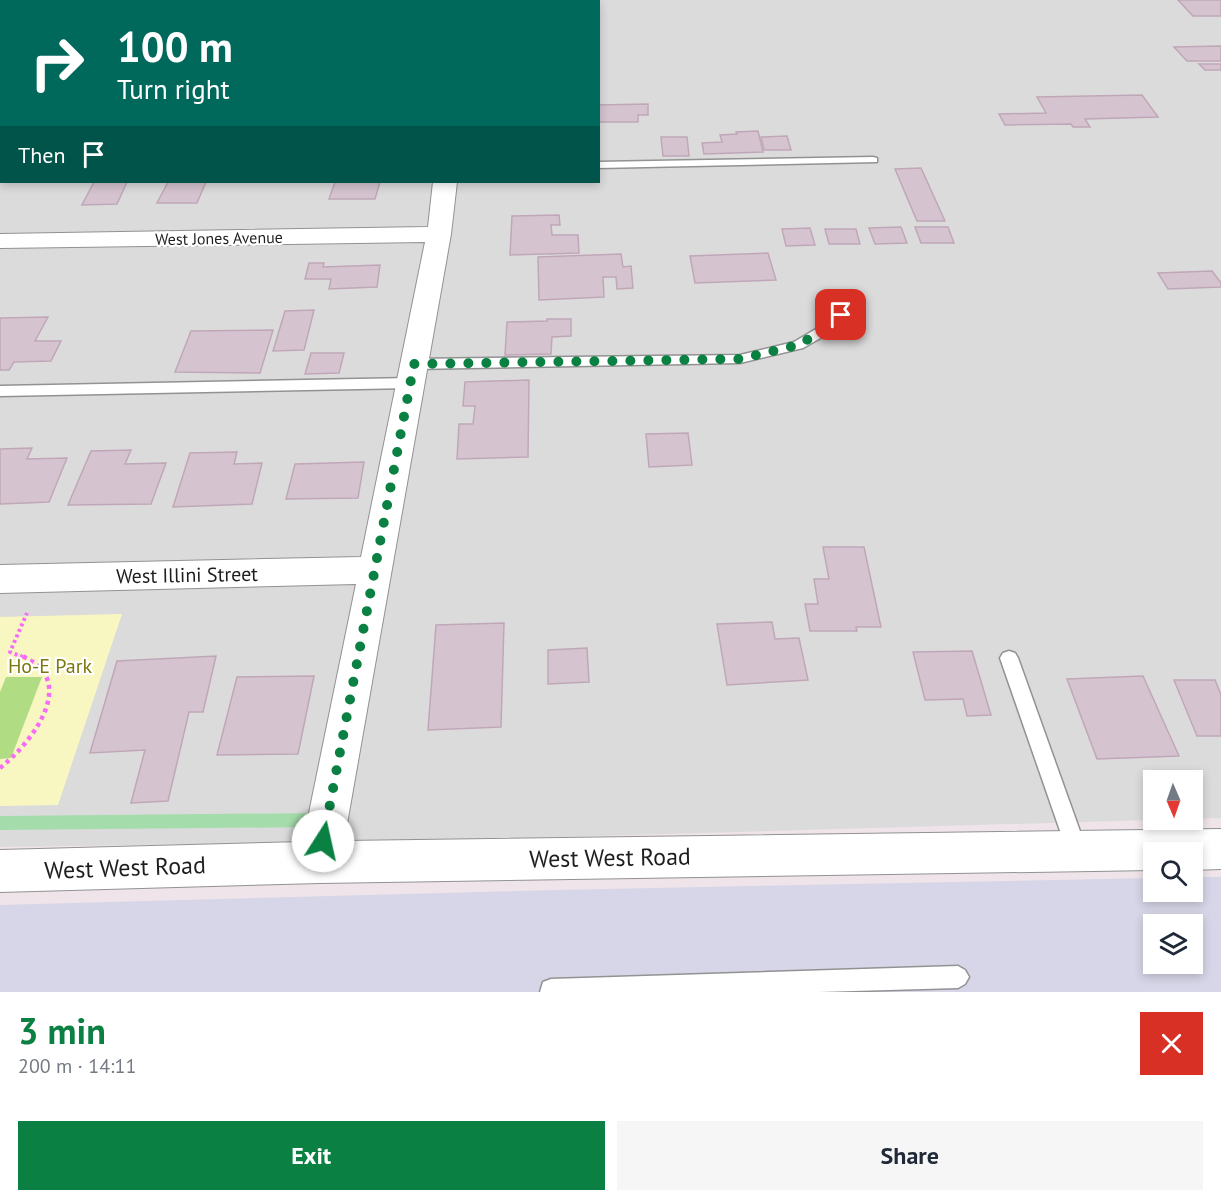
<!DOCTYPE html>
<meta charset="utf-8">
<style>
body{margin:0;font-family:"PT Sans",sans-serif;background:#f6f6f7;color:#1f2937;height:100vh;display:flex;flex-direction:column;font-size:22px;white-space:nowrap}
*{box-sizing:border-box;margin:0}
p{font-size:20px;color:#747a83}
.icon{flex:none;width:33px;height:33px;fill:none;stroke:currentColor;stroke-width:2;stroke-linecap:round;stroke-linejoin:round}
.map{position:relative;height:992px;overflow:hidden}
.panel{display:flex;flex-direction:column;background:#fff;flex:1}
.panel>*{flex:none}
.hud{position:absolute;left:0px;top:0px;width:600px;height:183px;box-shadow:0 3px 9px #0003;background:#00695c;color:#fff;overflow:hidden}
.needle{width:39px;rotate:178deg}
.controls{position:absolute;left:1143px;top:770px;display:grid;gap:12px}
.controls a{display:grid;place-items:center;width:60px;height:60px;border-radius:0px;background:#fff;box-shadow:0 3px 9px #0003;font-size:30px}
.pin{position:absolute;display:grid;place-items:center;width:51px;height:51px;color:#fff;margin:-26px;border-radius:12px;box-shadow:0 3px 9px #0006}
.me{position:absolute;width:66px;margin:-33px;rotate:10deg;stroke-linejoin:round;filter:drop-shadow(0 0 4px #0008)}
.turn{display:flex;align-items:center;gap:21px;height:126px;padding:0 18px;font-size:27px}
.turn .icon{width:78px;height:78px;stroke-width:2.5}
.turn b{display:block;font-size:42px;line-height:51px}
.then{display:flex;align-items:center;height:57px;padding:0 18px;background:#0003;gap:12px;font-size:22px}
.round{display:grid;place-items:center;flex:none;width:63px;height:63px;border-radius:0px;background:#f6f6f7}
.headline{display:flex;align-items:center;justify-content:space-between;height:102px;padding:0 18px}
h1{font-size:36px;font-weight:600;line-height:45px;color:#0b8043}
.primary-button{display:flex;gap:12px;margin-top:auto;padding:12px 18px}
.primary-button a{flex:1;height:69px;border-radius:0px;background:#0b8043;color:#fff;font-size:24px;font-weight:600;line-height:69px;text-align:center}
.primary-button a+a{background:#f6f6f7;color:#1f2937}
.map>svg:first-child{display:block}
</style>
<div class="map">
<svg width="1221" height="992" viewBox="0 0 1221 992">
<rect width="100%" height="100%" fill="#efe4e9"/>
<path fill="#dcdbdc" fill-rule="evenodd" d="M0,0H1221V818L1193,819L1192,780H1154V819H1187L420,841L0,847ZM2,2H598V182H2Z"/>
<path fill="#d7d6e8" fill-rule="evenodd" d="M1193,877H1221V992H0V905L554,890L1153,878L1154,891H1192ZM1154,924H1192V963H1154Z"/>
<path fill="#f9f7c1" d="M122,614L58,805L0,806V617Z"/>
<path fill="#b0dd83" d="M6,677H42L11,758L0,759V692Z"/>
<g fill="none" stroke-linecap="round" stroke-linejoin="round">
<path fill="#a5dcab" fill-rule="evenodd" d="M321,813L326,815L328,820L326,825L321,827L0,830V816Z"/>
</g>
<g fill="#d5c4d0" stroke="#c0a7b8" stroke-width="1.5">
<path d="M89,0L88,2H22L39,0Z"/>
<path d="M1178,0H1221V16H1193Z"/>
<path d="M1221,46V61H1187L1174,47Z"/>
<path d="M1199,64H1221V70H1205Z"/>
<path d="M1142,95L1158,117L1085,119L1090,127H1073L1071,124L1005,125L999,114L1046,113L1037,97Z"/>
<path d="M648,104V115H638V122H598V105Z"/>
<path d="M758,131L763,152L704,154L702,143L722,142L720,135L737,134L736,132Z"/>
<path d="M787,136L791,150H764L761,137Z"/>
<path d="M661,137H687L689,156H663Z"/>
<path d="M921,168L945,221H917L895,169Z"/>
<path d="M94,182H127L117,204L82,205Z"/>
<path d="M168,182H206L197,203H157Z"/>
<path d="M335,182H380L375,199H329Z"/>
<path d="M559,215L560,225H551L552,235H578L579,253L510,255L512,216Z"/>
<path d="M901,227L907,243L875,244L869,228Z"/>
<path d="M915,227H948L954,243H921Z"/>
<path d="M810,228L815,245L786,246L782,229Z"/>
<path d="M825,229H856L860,244H829Z"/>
<path d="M768,253L776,280L695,283L690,256Z"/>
<path d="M621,254L623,267L631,266L633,288L617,289L616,277H603L604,297L539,300L538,257Z"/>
<path d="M309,263H324L323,267L380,265L377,287L329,289L331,279H305Z"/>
<path d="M1212,271L1221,283V287L1168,289L1158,273Z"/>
<path d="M314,310L304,350L273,351L285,311Z"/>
<path d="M48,317L35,341H61L51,361L14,362L9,370H0V318Z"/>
<path d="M547,319H571V336L552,337L551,354L505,355L507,322L547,321Z"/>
<path d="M273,330L260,373L175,372L191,331Z"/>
<path d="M311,353H344L339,373L305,374Z"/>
<path d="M529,380L528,457L457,459L459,424H473L475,406H463L465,382Z"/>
<path d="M688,433L692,465L649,467L646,434Z"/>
<path d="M32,448L27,459L67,458L49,502L0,504V449Z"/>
<path d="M131,450L125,464L166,463L151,504L68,505L91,451Z"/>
<path d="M237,452L234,464L262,463L252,504L173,507L190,453Z"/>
<path d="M364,462L358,498L286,499L295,464Z"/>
<path d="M823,547H864L881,627H856L857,631H810L805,604H818L814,579H829Z"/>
<path d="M772,622L775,639L799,638L808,680L727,685L717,624Z"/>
<path d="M504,623L501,727L428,730L436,625Z"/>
<path d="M587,648L589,682L548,684V650Z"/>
<path d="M972,651L991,715L967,716L963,699L925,700L913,652Z"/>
<path d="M216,656L203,712H189L168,801L131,803L145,750L90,753L117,661Z"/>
<path d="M314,676L298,754L217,755L237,677Z"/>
<path d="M1143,676L1179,756L1097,759L1067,679Z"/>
<path d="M1174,680H1215L1221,695V736H1197Z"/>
</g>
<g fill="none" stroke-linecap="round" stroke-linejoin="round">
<defs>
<g id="service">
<rect x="0" y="131" width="2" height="6"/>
<path d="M873,157L877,158V162L598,168V162Z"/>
<path d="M856,296L862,300L860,303L831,332L803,348L740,363L414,369L407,364L414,359L740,355L794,342L821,326L852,297Z"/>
<path d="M411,378L418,383L411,388L0,396V386Z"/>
<path d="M1009,651L1015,653L1018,658L1086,848L1083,855L1076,858L1069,855L1066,848L1000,658L1003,653Z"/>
<path d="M958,966L965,970L969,977L965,984L958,988L819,992H540L543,982L551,979Z"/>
</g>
<g id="minor">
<path d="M459,0H477L458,2Z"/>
<rect x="0" y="40" width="2" height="12"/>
<path d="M433,182H457L451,234L344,841L1221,829V869L1192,870V852H1154V870L320,883L0,892V850L303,842L356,584L0,593V565L361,557L425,242L0,248V234L428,227Z"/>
</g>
</defs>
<use href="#service" stroke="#929292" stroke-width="3"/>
<use href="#minor" stroke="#929292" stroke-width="2"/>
<path stroke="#f66cf8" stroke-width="4" stroke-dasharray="3 3" stroke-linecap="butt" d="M23,657L10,652L27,613"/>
<path stroke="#f66cf8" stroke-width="4.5" stroke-dasharray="4 4" stroke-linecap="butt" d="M0,768C32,743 82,678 19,655"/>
<use href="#service" fill="#fff" fill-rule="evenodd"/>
<use href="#minor" fill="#fff" fill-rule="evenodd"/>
</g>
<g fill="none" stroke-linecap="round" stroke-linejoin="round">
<path stroke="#0b8043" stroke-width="10" stroke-dasharray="0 18" d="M323,841L414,364L740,359L798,345L826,329L841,315"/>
</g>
<g text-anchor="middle" stroke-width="4.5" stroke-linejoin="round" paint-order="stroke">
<g font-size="16" fill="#1e1e1e" stroke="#fff">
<text transform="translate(219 238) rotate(-1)" y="6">West Jones Avenue</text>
</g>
<g font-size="20" fill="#1e1e1e" stroke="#fff">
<text transform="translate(187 575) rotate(-1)" y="7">West Illini Street</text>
</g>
<g font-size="20" fill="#7b770d" stroke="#fff">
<text x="50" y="673">Ho-E Park</text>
</g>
<g font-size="24" fill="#1e1e1e" stroke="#fff">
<text transform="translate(610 858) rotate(-1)" y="8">West West Road</text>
<text transform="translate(125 868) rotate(-2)" y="8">West West Road</text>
</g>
</g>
</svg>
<div class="controls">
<a><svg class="needle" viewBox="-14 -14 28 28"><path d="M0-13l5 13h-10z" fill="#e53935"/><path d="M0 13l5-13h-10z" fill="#747a83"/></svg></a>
<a><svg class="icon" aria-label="search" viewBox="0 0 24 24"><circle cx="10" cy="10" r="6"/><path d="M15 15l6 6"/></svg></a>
<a><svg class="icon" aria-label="layers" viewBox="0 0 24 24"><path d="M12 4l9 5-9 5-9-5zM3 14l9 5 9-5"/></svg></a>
</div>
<div class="pin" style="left:841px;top:315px;background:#d93025"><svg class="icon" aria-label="arrive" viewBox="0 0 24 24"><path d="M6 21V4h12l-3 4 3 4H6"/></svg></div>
<svg class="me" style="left:323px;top:841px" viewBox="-20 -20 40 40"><circle r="19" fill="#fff"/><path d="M0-13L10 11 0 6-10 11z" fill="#0b8043"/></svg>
<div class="hud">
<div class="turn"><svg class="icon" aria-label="right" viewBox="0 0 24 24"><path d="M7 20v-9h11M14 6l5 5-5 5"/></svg><div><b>100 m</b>Turn right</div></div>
<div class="then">Then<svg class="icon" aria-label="arrive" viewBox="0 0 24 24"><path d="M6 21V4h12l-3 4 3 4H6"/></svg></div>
</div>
</div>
<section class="panel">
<div class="headline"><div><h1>3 min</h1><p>200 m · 14:11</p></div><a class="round" style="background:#d93025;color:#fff"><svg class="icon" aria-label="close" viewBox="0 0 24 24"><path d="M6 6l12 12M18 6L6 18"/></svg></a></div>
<div class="primary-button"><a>Exit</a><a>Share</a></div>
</section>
